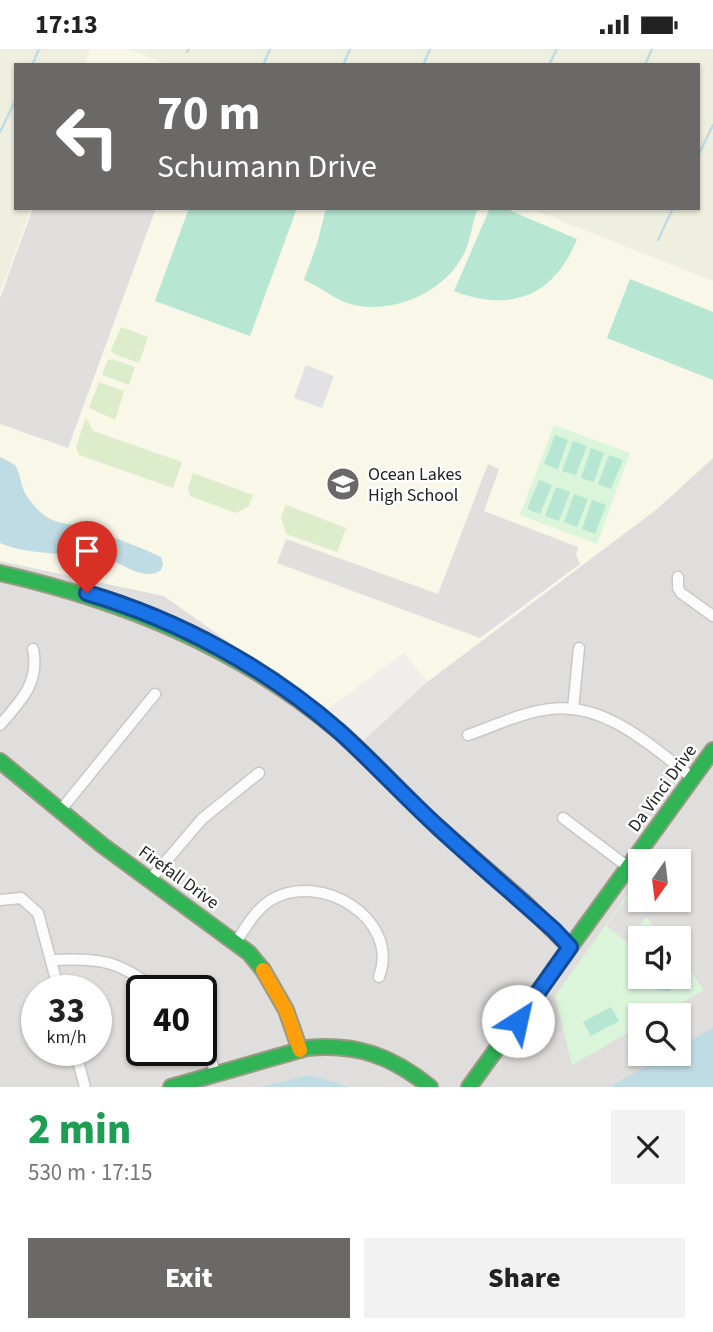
<!DOCTYPE html>
<meta charset="utf-8">
<style>
body{margin:0;font-family:"Source Sans 3",sans-serif;background:#f2f2f2;color:#222;height:100vh;display:flex;flex-direction:column;font-size:26px;white-space:nowrap}
*{box-sizing:border-box;margin:0}
p{font-size:23px;color:#767676}
.icon{flex:none;width:38px;height:38px;fill:none;stroke:currentColor;stroke-width:2;stroke-linecap:round;stroke-linejoin:round}
.map{position:relative;height:1038px;overflow:hidden}
.sheet{display:flex;flex-direction:column;background:#fff;flex:1}
.sheet>*{flex:none}
.hud{position:absolute;left:14px;top:14px;width:686px;height:147px;border-radius:0px;box-shadow:0 2px 5px #0004;background:#6a6968;color:#fff;overflow:hidden}
.needle{width:46px;rotate:194deg}
.tools{position:absolute;left:628px;top:800px;display:grid;gap:14px}
.tools a{display:grid;place-items:center;width:63px;height:63px;border-radius:0px;background:#fff;box-shadow:0 2px 5px #0004;font-size:35px}
.speed{position:absolute;left:21px;top:926px;display:flex;gap:14px;font-size:35px;font-weight:700;text-align:center}
.speed>*{display:grid;place-content:center;width:91px;height:91px;border-radius:50%;background:#fff;box-shadow:0 2px 5px #0004;line-height:1}
.speed small{font-size:18px;font-weight:400}
.speed .limit{border:4px solid #111;border-radius:10px;background:#fff;color:#111}
.pin{position:absolute;display:grid;place-items:center;width:60px;height:60px;color:#fff;margin:-72px -30px;border-radius:50% 50% 50% 0;rotate:-45deg;box-shadow:0 0 7px #0007}
.pin .icon{rotate:45deg}
.me{position:absolute;width:77px;margin:-38px;rotate:35deg;stroke-linejoin:round;filter:drop-shadow(0 0 5px #0008)}
.turn{display:flex;align-items:center;gap:24px;height:147px;padding:0 28px;font-size:32px}
.turn .icon{width:91px;height:91px;stroke-width:2.5}
.turn b{display:block;font-size:49px;line-height:60px}
.round{display:grid;place-items:center;flex:none;width:74px;height:74px;border-radius:0px;background:#f2f2f2}
.summary{display:flex;align-items:center;justify-content:space-between;height:119px;padding:0 28px}
h1{font-size:42px;font-weight:800;line-height:52px;color:#1e9e55}
.action{display:flex;gap:14px;margin-top:auto;padding:14px 28px}
.action a{flex:1;height:80px;border-radius:0px;background:#6a6968;color:#fff;font-size:28px;font-weight:800;line-height:80px;text-align:center}
.action a+a{background:#f2f2f2;color:#222}
.status{display:flex;justify-content:space-between;align-items:center;height:49px;padding:0 35px;background:#fff;direction:ltr}
.status svg{height:19px;fill:currentColor}
.map>svg:first-child{display:block}
</style>
<div class="status"><b>17:13</b><svg viewBox="0 0 49 12"><path d="M0 12V9h3v3zM5 12V6h3v6zM10 12V3h3v9zM15 12V0h3v12zM26 1h20v11H26zM47 4h2v5h-2z"/></svg></div>
<div class="map">
<svg width="713" height="1038" viewBox="0 0 713 1038">
<rect width="100%" height="100%" fill="#f0eeeb"/>
<path fill="#dfdedc" fill-rule="evenodd" d="M713,409V1038H0V512L164,547L364,691L427,633L657,460ZM640,812H679V850H640ZM640,889H679V928H640ZM37,942H96V1001H37ZM142,942H201V1001H142ZM640,966H679V1004H640Z"/>
<g fill="#f8f7e8">
<path d="M90,0H130L169,16H84Z"/>
<path d="M31,159H529L713,232V409L657,460L427,633L404,604L326,661L164,547L0,512V244Z"/>
</g>
<g fill="#efefdf">
<path d="M0,0H90L84,16H16V159H31L0,244Z"/>
<path d="M130,0H713V232L529,159H698V16H169Z"/>
</g>
<g fill="#ddeccb">
<path d="M121,278L148,288L139,314L114,305L111,301Z"/>
<path d="M112,310L135,318L129,336L102,326L107,312Z"/>
<path d="M99,333L124,342L115,371L89,359Z"/>
<path d="M86,368L93,382L182,413L173,439L79,406L76,398Z"/>
<path d="M193,424L253,446L249,457L236,464L190,447L188,439Z"/>
<path d="M286,456L346,479L337,503L286,485L281,468Z"/>
</g>
<g fill="#daf5da">
<path d="M554,376L630,404L597,495L520,466Z"/>
<path d="M627,846L665,889H640V928H679V907L704,941L660,966H640V977L572,1016L555,947Z"/>
</g>
<g fill="#b7e6d2">
<path d="M189,159H297L250,287L155,252Z"/>
<path d="M326,159H478C471,176 471,194 461,210C439,247 387,267 347,254C331,248 319,237 304,231L317,195Z"/>
<path d="M490,159H504L577,190C554,247 511,264 454,242Z"/>
<path d="M630,230L713,263V331L607,289Z"/>
<path d="M555,386L568,391L558,420L544,415Z"/>
<path d="M573,392L587,397L576,426L562,422Z"/>
<path d="M591,399L604,404L594,433L581,429Z"/>
<path d="M609,406L623,411L611,440L598,435Z"/>
<path d="M539,431L552,436L540,465L527,460Z"/>
<path d="M556,438L570,443L559,472L545,467Z"/>
<path d="M574,445L588,450L577,478L564,473Z"/>
<path d="M592,451L606,456L595,485L582,480Z"/>
<path d="M611,958L619,972L591,987L583,973Z"/>
</g>
<g fill="#e0dfde">
<path d="M33,159H156L68,399L0,375V249Z"/>
<path d="M488,415L499,420L484,462L578,498L576,506L580,515L480,589L277,514L286,490L438,545Z"/>
<path d="M626,850L633,855L637,850L644,855L641,860L648,865L627,893L606,877Z"/>
</g>
<path fill="#e2e1e5" d="M306,316L334,327L322,359L294,349Z"/>
<g fill="#bfdbe3">
<path d="M0,408L15,416C21,425 20,436 26,446C51,483 64,469 96,482C118,490 140,498 161,508L163,516L161,521C144,533 125,515 109,511C73,501 36,509 0,494Z"/>
<path d="M640,927L671,928L670,942L640,939Z"/>
<path d="M713,979V1038H610L668,1005L679,1004V998Z"/>
<path d="M309,1026L349,1038H262Z"/>
</g>
<g fill="none" stroke-linecap="round" stroke-linejoin="round">
<g stroke="#bfdbe3" stroke-width="2.5">
<path d="M187,3L189,0"/>
<path d="M32,16L39,0"/>
<path d="M263,16L270,0"/>
<path d="M343,16L350,0"/>
<path d="M423,16L430,0"/>
<path d="M549,16L557,0"/>
<path d="M645,16L652,0"/>
<path d="M0,83L16,50"/>
<path d="M698,107L713,76"/>
<path d="M576,160V159"/>
<path d="M658,191L673,159"/>
</g>
<defs>
<g id="street">
<path d="M678,528V539L681,544L713,567"/>
<path d="M573,660L579,599"/>
<path d="M0,676C21,652 40,633 33,600"/>
<path d="M468,686C494,677 523,663 550,660C606,653 652,698 693,729"/>
<path d="M60,762L155,645"/>
<path d="M563,769L640,827"/>
<path d="M150,831L202,770L259,724"/>
<path d="M0,851L21,849L38,864L59,942"/>
<path d="M236,893C246,878 256,860 271,851C320,821 401,870 379,928"/>
<path d="M51,911C101,909 118,911 158,942"/>
<path d="M201,984L216,1025"/>
<path d="M75,1001L85,1038"/>
</g>
<g id="fast">
<path d="M0,524C124,552 237,598 336,680C373,711 405,748 440,780"/>
<path d="M0,712L102,796L249,904L263,921"/>
<path d="M171,1038L307,999C356,994 392,1007 430,1038"/>
<path d="M469,1038L713,701"/>
</g>
<g id="slow">
<path d="M440,780L523,852L570,898"/>
<path d="M263,921L286,961L300,1001"/>
</g>
</defs>
<use href="#street" stroke="#c9c8c7" stroke-width="13"/>
<use href="#fast" stroke="#999a82" stroke-width="18"/>
<use href="#slow" stroke="#999a82" stroke-width="18"/>
<use href="#street" stroke="#fdfcfc" stroke-width="10"/>
<use href="#fast" stroke="#30b455" stroke-width="14"/>
<use href="#slow" stroke="#ff9f0a" stroke-width="14"/>
</g>
<g fill="none" stroke-linecap="round" stroke-linejoin="round">
<defs>
<path id="route" d="M87,544C179,571 267,619 340,683C374,714 405,748 439,779C477,814 516,847 554,881L570,898L518,972"/>
</defs>
<use href="#route" stroke="#114b97" stroke-width="18"/>
<use href="#route" stroke="#1a73e8" stroke-width="12"/>
</g>
<defs>
<symbol id="school-disc" viewBox="-11 -11 22 22"><circle r="9.5" fill="#6a6968" stroke="#fff"/><path d="M0-5L7-2L0 1L-7-2ZM-4 1L0 2.5L4 1V4Q0 6-4 4Z" fill="#fff"/></symbol>
</defs>
<g fill-rule="evenodd">
<use href="#school-disc" x="324" y="416" width="38" height="38"/>
</g>
<g text-anchor="middle" stroke-width="5" stroke-linejoin="round" paint-order="stroke">
<g font-size="18" fill="#222" stroke="#fff" text-anchor="start">
<text x="368" y="431">Ocean Lakes<tspan x="368" dy="21">High School</tspan></text>
</g>
<g font-size="18" fill="#222" stroke="#fff">
<text transform="translate(662 739) rotate(-54)" y="6">Da Vinci Drive</text>
<text transform="translate(179 828) rotate(36)" y="6">Firefall Drive</text>
</g>
</g>
</svg>
<div class="tools">
<a><svg class="needle" viewBox="-14 -14 28 28"><path d="M0-13l5 13h-10z" fill="#e53935"/><path d="M0 13l5-13h-10z" fill="#767676"/></svg></a>
<a><svg class="icon" aria-label="sound" viewBox="0 0 24 24"><path d="M4 9h4l5-4v14l-5-4H4zM17 9q2 3 0 6"/></svg></a>
<a><svg class="icon" aria-label="search" viewBox="0 0 24 24"><circle cx="10" cy="10" r="6"/><path d="M15 15l6 6"/></svg></a>
</div>
<div class="speed"><div>33<small>km/h</small></div><div class="limit">40</div></div>
<div class="pin" style="left:87px;top:544px;background:#d93025"><svg class="icon" aria-label="arrive" viewBox="0 0 24 24"><path d="M6 21V4h12l-3 4 3 4H6"/></svg></div>
<svg class="me" style="left:518px;top:972px" viewBox="-20 -20 40 40"><circle r="19" fill="#fff"/><path d="M0-13L10 11 0 6-10 11z" fill="#1a73e8"/></svg>
<div class="hud">
<div class="turn"><svg class="icon" aria-label="left" viewBox="0 0 24 24"><path d="M17 20v-9H6M10 6l-5 5 5 5"/></svg><div><b>70 m</b>Schumann Drive</div></div>
</div>
</div>
<section class="sheet">
<div class="summary"><div><h1>2 min</h1><p>530 m · 17:15</p></div><a class="round"><svg class="icon" aria-label="close" viewBox="0 0 24 24"><path d="M6 6l12 12M18 6L6 18"/></svg></a></div>
<div class="action"><a>Exit</a><a>Share</a></div>
</section>
